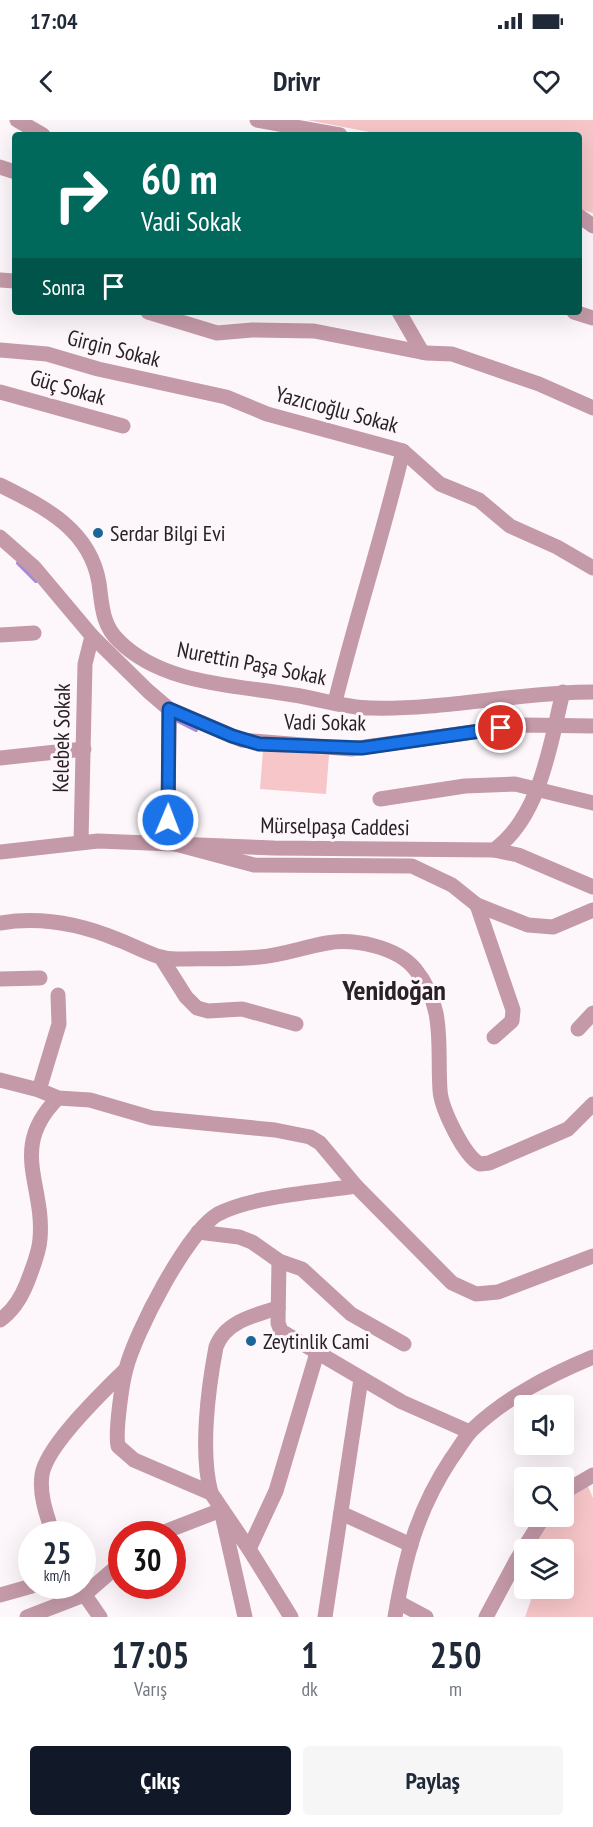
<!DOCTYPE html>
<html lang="tr">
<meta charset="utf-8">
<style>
body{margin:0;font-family:"PT Sans Narrow",sans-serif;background:#f6f6f7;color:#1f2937;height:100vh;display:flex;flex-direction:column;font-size:22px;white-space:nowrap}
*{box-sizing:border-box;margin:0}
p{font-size:20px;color:#747a83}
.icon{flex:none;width:33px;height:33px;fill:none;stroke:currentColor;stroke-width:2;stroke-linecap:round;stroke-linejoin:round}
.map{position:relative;height:1497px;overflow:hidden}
.side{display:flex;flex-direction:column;background:#fff;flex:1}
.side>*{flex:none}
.hud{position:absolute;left:12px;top:12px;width:570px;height:183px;border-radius:6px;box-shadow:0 6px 24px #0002;background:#00695c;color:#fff;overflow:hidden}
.buttons{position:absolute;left:514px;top:1275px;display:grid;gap:12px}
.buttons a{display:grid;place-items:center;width:60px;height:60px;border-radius:6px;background:#fff;box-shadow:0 6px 24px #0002;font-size:30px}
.speed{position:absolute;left:18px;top:1401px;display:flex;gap:12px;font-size:30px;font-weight:700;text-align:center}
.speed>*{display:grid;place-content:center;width:78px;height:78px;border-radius:50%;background:#fff;box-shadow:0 6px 24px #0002;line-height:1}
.speed small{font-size:15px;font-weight:400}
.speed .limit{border:9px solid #d22;background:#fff;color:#111}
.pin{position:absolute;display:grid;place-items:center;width:51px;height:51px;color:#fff;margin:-26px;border:3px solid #fff;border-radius:50%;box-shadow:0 2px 6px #0007}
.me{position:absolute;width:66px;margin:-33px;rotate:1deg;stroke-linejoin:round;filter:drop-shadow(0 0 4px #0008)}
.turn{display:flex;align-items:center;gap:21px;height:126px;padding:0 30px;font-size:27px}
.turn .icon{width:78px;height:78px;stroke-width:2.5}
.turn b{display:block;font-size:42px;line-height:51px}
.then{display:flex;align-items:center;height:57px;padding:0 30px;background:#0003;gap:12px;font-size:22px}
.eta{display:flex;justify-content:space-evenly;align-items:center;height:102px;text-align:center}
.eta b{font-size:36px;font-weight:700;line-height:42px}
.action{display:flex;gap:12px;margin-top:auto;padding:12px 30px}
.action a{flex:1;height:69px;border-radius:6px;background:#111827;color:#fff;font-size:24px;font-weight:700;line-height:69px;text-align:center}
.action a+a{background:#f6f6f7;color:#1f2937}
.status{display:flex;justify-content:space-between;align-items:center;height:42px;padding:0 30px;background:#fff;direction:ltr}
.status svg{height:16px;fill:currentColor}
header{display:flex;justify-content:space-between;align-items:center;height:78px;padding:0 30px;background:#fff;font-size:27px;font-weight:700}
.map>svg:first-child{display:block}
</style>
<div class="status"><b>17:04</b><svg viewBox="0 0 49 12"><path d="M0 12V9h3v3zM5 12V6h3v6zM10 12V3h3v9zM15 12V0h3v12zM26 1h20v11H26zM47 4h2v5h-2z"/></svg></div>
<header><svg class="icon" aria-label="back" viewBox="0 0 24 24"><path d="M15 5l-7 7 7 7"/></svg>Drivr<svg class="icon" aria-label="heart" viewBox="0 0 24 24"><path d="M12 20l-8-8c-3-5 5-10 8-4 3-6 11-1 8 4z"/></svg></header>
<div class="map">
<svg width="593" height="1497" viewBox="0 0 593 1497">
<rect width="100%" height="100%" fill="#fdf7fb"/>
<g fill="#f7c6c8">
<path d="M307,0H593V93L579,89V15H385Z"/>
<path d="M263,630L329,635L326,674L260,669Z"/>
<path d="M587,1364L593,1378V1497H525L532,1477L540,1469L564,1468V1430L550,1429L534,1420L550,1397L564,1396V1378Z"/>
</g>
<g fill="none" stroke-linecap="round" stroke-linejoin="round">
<g stroke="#a788da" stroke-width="4">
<path d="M18,443L36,461"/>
<path d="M176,600L196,610"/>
</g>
<g stroke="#c499a8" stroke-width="15">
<path d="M17,0L43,15"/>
<path d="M257,0L340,15"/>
<path d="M0,47L15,52"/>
<path d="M579,96L593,106"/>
<path d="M0,160L15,161"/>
<path d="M148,192L217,213L252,210L314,211L426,233L452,234L539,264L593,288"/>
<path d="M399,192L422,232"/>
<path d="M574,192L593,198"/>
<path d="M0,230L47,234L98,249L226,277L267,294L403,331L440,364L479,380L510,406L557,427L593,448"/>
<path d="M0,272L123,306"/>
<path d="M0,417L34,447L92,516L148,571L169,589L242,620L351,629L524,605L593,606"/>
<path d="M0,515L34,513"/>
<path d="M335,582C356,497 383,415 403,331"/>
<path d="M169,589L168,722L254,745L412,746L452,765L477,785L528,805L553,807L593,790"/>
<path d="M0,638L84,629"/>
<path d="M380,679L465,666L515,664L593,683"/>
<path d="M81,722L85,544L92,516"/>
<path d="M494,730L518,735L593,767"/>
<path d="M0,732L98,721L274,728L494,730C541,696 550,624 563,572"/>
<path d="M477,785L513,890L512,901L494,917"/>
<path d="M0,803C41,796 81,804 119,820C140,828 157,840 179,839C206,838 233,840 260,837C283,835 304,827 327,823C354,818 397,827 415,849C446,887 437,925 440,970C441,988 464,1036 480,1044L489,1043L568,1009L593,984"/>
<path d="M162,839L186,877L197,888L208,891L242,889L296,904"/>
<path d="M0,859L40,858"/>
<path d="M578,909L593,893"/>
<path d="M0,960L39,970L58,978L90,980L152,998L275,1010L310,1017L320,1023L356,1066L452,1163L476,1174L498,1172L593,1136"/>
<path d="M39,970L59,904L58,875"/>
<path d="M198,1112L239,1117L252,1122L279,1141L302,1149L351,1194L404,1224"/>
<path d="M279,1141L278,1203L281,1211L402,1282L470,1312"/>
<path d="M0,1200C13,1191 21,1178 27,1163C32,1149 39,1134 40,1119C45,1064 8,1028 58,978"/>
<path d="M564,1372L593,1355"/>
<path d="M211,1373C200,1332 208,1269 216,1227C225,1202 254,1195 278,1188"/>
<path d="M341,1393L411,1425"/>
<path d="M53,1414C47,1396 39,1375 42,1355C46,1326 104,1271 125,1250"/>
<path d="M159,1414L221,1390L245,1497"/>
<path d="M249,1429L276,1371L317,1233"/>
<path d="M80,1468L100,1497"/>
<path d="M0,1475L32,1466"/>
<path d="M398,1482L426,1497"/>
<path d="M27,1497L84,1475L122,1442"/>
<path d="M291,1497L249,1429L211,1373L134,1340L118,1326C115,1312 122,1263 126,1249C135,1213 187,1112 218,1094C252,1076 318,1072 356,1066"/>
<path d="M325,1497L361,1259"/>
<path d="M395,1497C405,1437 417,1391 451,1339C458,1330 464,1318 472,1310C506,1277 550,1255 593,1237"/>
<path d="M486,1497L516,1441L544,1396"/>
</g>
<path stroke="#c499a8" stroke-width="15" d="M0,365C44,387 90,409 99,463C102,485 102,505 119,521C163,565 236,565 294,575C319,579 346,588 371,588C445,590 519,572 593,572"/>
</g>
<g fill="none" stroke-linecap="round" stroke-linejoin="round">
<defs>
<path id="route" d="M168,700L169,589L232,616L259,624L362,628L501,608"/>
</defs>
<use href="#route" stroke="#114b97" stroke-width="15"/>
<use href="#route" stroke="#1a73e8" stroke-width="10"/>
</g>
<g fill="#1b6598" stroke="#fdf7fb" stroke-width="2">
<circle cx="98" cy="413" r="6"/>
<circle cx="251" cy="1221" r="6"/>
</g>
<g text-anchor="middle" stroke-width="6" stroke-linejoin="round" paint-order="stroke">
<g font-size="22" fill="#2a2027" stroke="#fdf7fb">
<text transform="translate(114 228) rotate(14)" y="8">Girgin Sokak</text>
<text transform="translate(68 267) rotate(16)" y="8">Güç Sokak</text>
<text transform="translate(337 289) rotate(15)" y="8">Yazıcıoğlu Sokak</text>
<text transform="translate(252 543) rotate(11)" y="8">Nurettin Paşa Sokak</text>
<text transform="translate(325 602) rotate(1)" y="8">Vadi Sokak</text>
<text transform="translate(61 618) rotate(-89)" y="8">Kelebek Sokak</text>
<text transform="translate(335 706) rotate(1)" y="8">Mürselpaşa Caddesi</text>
</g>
<g font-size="22" fill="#2a2027" stroke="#fdf7fb" text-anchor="start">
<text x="110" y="421">Serdar Bilgi Evi</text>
<text x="263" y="1229">Zeytinlik Cami</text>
</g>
<g font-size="28" font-weight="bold" fill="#2a2027" stroke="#fdf7fb">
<text x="394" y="880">Yenidoğan</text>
</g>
</g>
</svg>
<div class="buttons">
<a><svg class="icon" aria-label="sound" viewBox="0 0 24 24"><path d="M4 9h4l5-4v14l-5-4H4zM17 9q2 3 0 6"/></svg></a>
<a><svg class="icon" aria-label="search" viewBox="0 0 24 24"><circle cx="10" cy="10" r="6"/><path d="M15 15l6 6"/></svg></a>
<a><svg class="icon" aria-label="layers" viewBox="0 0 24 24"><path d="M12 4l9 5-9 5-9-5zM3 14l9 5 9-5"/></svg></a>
</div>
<div class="speed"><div>25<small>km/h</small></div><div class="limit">30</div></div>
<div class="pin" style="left:501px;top:608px;background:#d93025"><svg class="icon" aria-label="arrive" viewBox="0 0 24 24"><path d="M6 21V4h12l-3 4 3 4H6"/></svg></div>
<svg class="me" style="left:168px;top:700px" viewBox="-20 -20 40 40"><circle r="17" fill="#1a73e8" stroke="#fff" stroke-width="3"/><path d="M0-11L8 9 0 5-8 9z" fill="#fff"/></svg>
<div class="hud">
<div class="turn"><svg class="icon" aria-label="right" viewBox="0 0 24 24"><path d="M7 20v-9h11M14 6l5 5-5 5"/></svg><div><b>60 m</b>Vadi Sokak</div></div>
<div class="then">Sonra<svg class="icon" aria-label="arrive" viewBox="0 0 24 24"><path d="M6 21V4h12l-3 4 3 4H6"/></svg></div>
</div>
</div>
<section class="side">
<div class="eta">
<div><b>17:05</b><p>Varış</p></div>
<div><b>1</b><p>dk</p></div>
<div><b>250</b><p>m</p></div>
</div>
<div class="action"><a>Çıkış</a><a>Paylaş</a></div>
</section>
